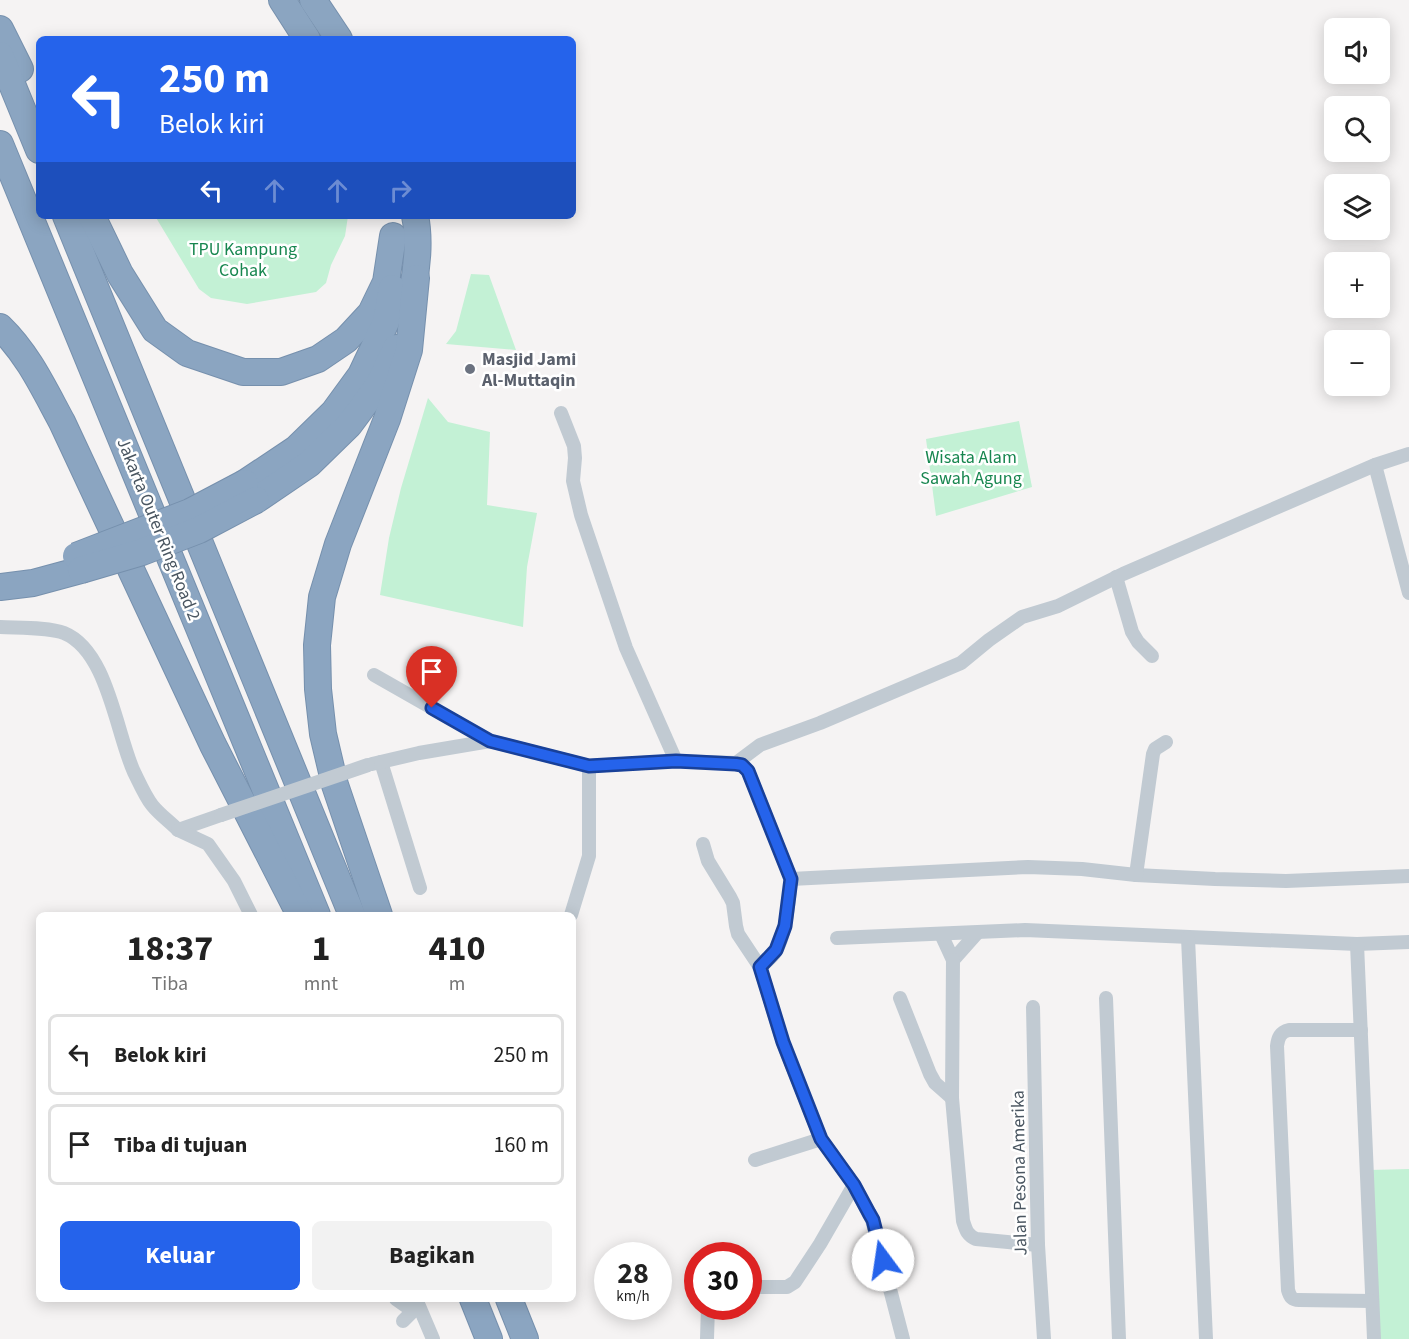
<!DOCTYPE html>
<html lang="id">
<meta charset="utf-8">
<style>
body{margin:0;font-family:"Source Sans 3",sans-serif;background:#f2f2f2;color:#222;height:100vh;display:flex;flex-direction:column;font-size:22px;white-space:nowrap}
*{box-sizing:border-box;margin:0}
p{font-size:20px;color:#767676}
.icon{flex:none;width:33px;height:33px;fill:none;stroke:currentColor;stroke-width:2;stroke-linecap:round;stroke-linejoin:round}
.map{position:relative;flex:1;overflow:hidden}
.panel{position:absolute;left:36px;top:912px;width:540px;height:390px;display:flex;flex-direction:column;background:#fff;border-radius:9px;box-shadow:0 3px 15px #0003}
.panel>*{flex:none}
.top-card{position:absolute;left:36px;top:36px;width:540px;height:183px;border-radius:9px;box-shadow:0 3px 15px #0003;background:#2563eb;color:#fff;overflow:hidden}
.tools{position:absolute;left:1324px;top:18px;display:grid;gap:12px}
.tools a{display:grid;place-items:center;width:66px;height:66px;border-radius:9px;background:#fff;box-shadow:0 3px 15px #0003;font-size:30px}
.speed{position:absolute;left:594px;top:1242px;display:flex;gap:12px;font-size:30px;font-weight:700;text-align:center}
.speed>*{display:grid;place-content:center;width:78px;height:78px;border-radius:50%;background:#fff;box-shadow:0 3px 15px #0003;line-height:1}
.speed small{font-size:15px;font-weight:400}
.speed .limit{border:9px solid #d22;background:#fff;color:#111}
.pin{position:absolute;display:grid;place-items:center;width:51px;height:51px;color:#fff;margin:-62px -26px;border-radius:50% 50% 50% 0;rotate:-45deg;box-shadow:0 0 6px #0007}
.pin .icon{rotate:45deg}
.me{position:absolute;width:66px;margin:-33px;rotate:346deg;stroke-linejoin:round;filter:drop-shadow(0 0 4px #0008)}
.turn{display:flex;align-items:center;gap:21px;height:126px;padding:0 24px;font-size:27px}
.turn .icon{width:78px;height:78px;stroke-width:2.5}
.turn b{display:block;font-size:42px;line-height:51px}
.lanes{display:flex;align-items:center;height:57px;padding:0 24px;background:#0003;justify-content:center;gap:30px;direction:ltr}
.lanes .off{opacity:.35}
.eta{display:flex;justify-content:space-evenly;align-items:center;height:102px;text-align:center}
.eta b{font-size:36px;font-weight:700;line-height:42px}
.button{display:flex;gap:12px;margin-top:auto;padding:12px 24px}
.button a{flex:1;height:69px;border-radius:9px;background:#2563eb;color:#fff;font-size:24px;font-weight:700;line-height:69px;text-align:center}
.button a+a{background:#f2f2f2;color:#222}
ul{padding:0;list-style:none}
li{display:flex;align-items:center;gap:18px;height:81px;margin:0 12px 9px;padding:0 12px;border:3px solid #e0e0e0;border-radius:9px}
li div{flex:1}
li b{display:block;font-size:22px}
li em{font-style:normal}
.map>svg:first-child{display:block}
</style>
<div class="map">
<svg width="1409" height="1339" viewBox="0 0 1409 1339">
<rect width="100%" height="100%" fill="#f5f3f3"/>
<g fill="#c3f1d5">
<path d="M155,216H348L345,236L331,265L326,283L316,292L247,304L211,298L199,289Z"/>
<path d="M471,274L489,275L516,350L446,344L456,331Z"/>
<path d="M428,398L448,422L490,432L487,505L537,513L527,567L523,627L380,595L389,538L401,488Z"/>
<path d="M1019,421L1032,487L936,516L926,439Z"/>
<path d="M1409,1169V1339H1377L1369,1170Z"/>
</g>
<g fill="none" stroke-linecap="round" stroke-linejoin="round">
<defs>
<g id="highway">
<path d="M282,0L307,39"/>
<path d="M313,0L339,39"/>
<path d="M0,29L20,69"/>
<path d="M0,55L39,150"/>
<path d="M0,144L317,915"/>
<path d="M66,216L352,915"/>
<path d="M92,216L120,274L155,330L187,353L243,372H281L318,359L346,340L371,313L386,282L393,236"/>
<path d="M412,293C417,270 420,239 415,216"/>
<path d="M0,327C28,354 44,389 62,422L213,745L300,915"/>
<path d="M245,483L296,449L334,412L361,375L386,322L392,288"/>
<path d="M256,500L309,464L349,425L378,386L396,348"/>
<path d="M0,587L33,583L81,570"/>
<path d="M379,915L335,785L323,734L318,689L317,645L322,597L338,544L387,419L409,350L416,278"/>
<path d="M473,1299L489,1339"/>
<path d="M509,1299L525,1339"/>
</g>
</defs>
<use href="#highway" stroke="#7690ad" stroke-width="28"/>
<g stroke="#c1cad2" stroke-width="14">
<path d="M561,413L574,446L575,458L573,481L581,515L626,648L676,761"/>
<path d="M1375,465L1409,593"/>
<path d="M1116,577L1132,632L1138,642L1152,656"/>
<path d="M0,627C17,628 49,627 64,633C108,651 116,733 134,772C139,782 145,796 152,805C159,814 170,822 178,830L221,815"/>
<path d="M374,675L490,741L589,766L676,761L736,763L742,765L748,771L791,879L1028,867L1082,869L1136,875L1215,879L1286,881L1409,876"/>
<path d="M381,762L420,888"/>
<path d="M736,763L760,745L820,723L961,663L989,640L1022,617L1058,606L1123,574L1375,465L1409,454"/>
<path d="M372,764L419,753L490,741"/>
<path d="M178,830L208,844L234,881L251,915"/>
<path d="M703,844L708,861L730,897L733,903L736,926L738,934L760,967L783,1043L821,1139L854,1185L872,1220L903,1339"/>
<path d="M1136,875L1153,754L1155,749L1166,742"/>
<path d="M571,915L589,856V766"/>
<path d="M941,934L953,960L977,933"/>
<path d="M837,938L1025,930L1357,944L1409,942"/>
<path d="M1188,938L1206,1339"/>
<path d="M1357,944L1374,1339"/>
<path d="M953,960L952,1098L963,1221C966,1230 967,1235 976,1239L1038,1245"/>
<path d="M760,967C765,963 770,959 774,954C786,937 789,900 791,879"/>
<path d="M900,998L930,1074L935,1083L952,1098"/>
<path d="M1106,998L1119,1339"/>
<path d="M1033,1007L1038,1245L1044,1339"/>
<path d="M1361,1030H1289C1280,1032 1278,1038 1277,1046L1288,1290C1290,1297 1292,1300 1299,1300L1372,1301"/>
<path d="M755,1160L821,1139"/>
<path d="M748,1287H787L795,1282L820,1244L854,1185"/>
<path d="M396,1299L413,1311"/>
<path d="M416,1299L433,1339"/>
<path d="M403,1321L413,1311L417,1304"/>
<path d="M707,1339L708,1306"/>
</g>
<use href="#highway" stroke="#8ba5c1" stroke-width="26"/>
<defs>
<g id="highway-bridge">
<path d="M76,556L190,512L245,483"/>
<path d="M81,570L142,552L199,530L256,500"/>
</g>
</defs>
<use href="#highway-bridge" stroke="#7690ad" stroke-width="28" stroke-linecap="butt"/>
<path stroke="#c1cad2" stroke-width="14" d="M221,815L368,765"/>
<use href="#highway-bridge" stroke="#8ba5c1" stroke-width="26"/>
</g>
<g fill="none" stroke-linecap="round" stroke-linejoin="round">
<defs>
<path id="route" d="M432,708L490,741L589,766L676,761L736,764L742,765L748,771L791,879L785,926L776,950L760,967L783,1042L821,1139L854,1185L869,1213L873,1220L883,1260"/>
</defs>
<use href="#route" stroke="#184099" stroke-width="15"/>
<use href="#route" stroke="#2563eb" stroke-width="10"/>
</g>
<circle fill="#6b7280" stroke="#fff" stroke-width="2" cx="470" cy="369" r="6"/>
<g text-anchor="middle" stroke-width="5" stroke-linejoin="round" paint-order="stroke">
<g font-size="18" fill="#17864f" stroke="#fff">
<text x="243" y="255">TPU Kampung<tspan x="243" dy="21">Cohak</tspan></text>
<text x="971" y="463">Wisata Alam<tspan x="971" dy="21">Sawah Agung</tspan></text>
</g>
<g font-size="18" font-weight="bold" fill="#5b616d" stroke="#fff" text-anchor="start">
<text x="482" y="365">Masjid Jami<tspan x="482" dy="21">Al-Muttaqin</tspan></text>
</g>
<g font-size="18" fill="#4a5661" stroke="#fff">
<text transform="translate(159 529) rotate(68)" y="6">Jakarta Outer Ring Road 2</text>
<text transform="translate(1019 1173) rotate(-91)" y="6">Jalan Pesona Amerika</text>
</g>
</g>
</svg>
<div class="tools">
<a><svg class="icon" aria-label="sound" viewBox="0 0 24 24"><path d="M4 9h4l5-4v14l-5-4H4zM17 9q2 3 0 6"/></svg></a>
<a><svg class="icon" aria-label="search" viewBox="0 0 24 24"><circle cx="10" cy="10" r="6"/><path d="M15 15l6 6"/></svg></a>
<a><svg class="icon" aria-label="layers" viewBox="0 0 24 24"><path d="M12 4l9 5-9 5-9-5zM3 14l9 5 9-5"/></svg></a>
<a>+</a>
<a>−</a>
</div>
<div class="speed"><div>28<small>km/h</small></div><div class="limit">30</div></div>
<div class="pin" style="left:432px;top:708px;background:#d93025"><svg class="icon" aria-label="arrive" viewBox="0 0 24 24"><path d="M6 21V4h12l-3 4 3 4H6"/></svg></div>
<svg class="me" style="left:883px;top:1260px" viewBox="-20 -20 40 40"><circle r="19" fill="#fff"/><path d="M0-13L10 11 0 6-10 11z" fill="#2563eb"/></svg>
<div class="top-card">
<div class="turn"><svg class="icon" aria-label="left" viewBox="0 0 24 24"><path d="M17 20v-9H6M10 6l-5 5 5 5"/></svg><div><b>250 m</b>Belok kiri</div></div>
<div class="lanes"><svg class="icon" aria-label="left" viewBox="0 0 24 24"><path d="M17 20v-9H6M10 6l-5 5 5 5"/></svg><svg class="icon off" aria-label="ahead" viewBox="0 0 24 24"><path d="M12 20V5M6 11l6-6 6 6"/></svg><svg class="icon off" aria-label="ahead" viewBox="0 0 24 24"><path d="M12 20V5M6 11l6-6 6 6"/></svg><svg class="icon off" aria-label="right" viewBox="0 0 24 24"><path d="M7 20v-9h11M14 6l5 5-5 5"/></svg></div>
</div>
<section class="panel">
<div class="eta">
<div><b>18:37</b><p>Tiba</p></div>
<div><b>1</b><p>mnt</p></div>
<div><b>410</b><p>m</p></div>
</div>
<ul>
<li><svg class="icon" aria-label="left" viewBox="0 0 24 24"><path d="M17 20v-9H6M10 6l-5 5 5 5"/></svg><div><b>Belok kiri</b></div><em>250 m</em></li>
<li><svg class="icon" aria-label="arrive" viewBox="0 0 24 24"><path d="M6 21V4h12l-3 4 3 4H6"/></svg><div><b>Tiba di tujuan</b></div><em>160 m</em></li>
</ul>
<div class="button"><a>Keluar</a><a>Bagikan</a></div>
</section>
</div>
